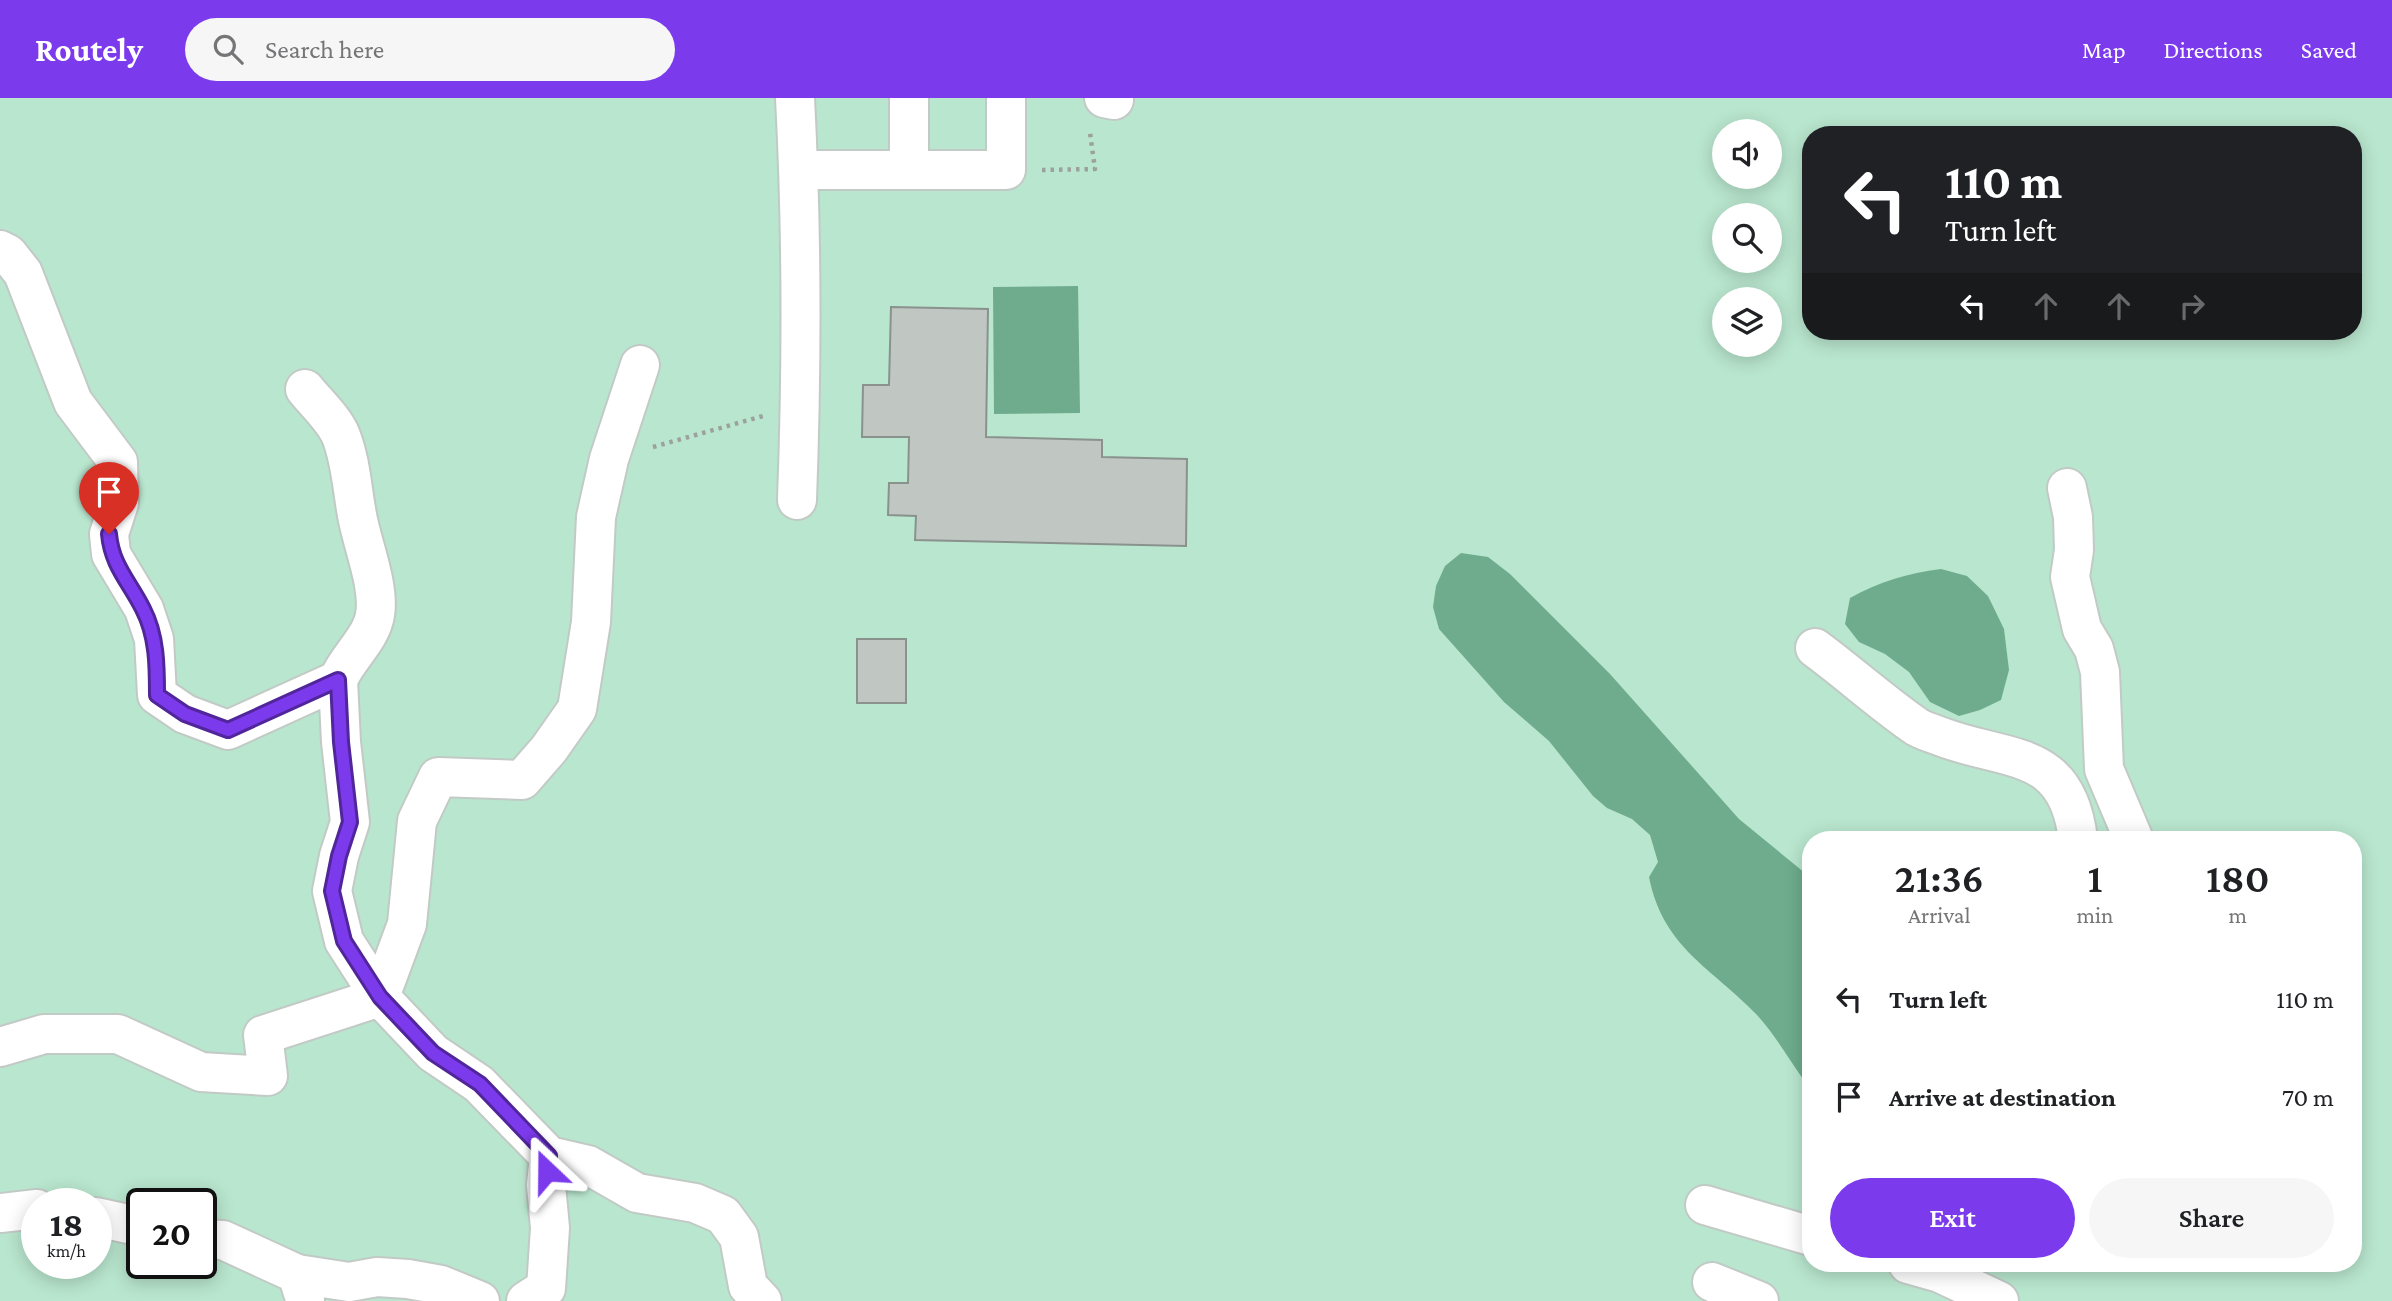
<!DOCTYPE html>
<style>
body{margin:0;font-family:"Crimson Pro",serif;background:#f6f6f6;color:#202124;height:100vh;display:flex;flex-direction:column;font-size:26px;white-space:nowrap}
*{box-sizing:border-box;margin:0}
p{font-size:23px;color:#757577}
.icon{flex:none;width:38px;height:38px;fill:none;stroke:currentColor;stroke-width:2;stroke-linecap:round;stroke-linejoin:round}
.map{position:relative;flex:1;overflow:hidden}
.sheet{position:absolute;left:1802px;top:733px;width:560px;height:441px;display:flex;flex-direction:column;background:#fff;border-radius:28px;box-shadow:0 4px 18px #0003}
.sheet>*{flex:none}
.guide{position:absolute;left:1802px;top:28px;width:560px;height:214px;border-radius:28px;box-shadow:0 4px 18px #0003;background:#202124;color:#fff;overflow:hidden}
.fabs{position:absolute;left:1712px;top:21px;display:grid;gap:14px}
.fabs a{display:grid;place-items:center;width:70px;height:70px;border-radius:50%;background:#fff;box-shadow:0 4px 18px #0003;font-size:35px}
.speed{position:absolute;left:21px;top:1090px;display:flex;gap:14px;font-size:35px;font-weight:700;text-align:center}
.speed>*{display:grid;place-content:center;width:91px;height:91px;border-radius:50%;background:#fff;box-shadow:0 4px 18px #0003;line-height:1}
.speed small{font-size:18px;font-weight:400}
.speed .limit{border:4px solid #111;border-radius:10px;background:#fff;color:#111}
.pin{position:absolute;display:grid;place-items:center;width:60px;height:60px;color:#fff;margin:-72px -30px;border-radius:50% 50% 50% 0;rotate:-45deg;box-shadow:0 0 7px #0007}
.pin .icon{rotate:45deg}
.me{position:absolute;width:77px;margin:-38px;rotate:337deg;stroke-linejoin:round;filter:drop-shadow(0 0 5px #0008)}
.turn{display:flex;align-items:center;gap:24px;height:147px;padding:0 28px;font-size:32px}
.turn .icon{width:91px;height:91px;stroke-width:2.5}
.turn b{display:block;font-size:49px;line-height:60px}
.lanes{display:flex;align-items:center;height:66px;padding:0 28px;background:#0003;justify-content:center;gap:35px;direction:ltr}
.lanes .off{opacity:.35}
.eta{display:flex;justify-content:space-evenly;align-items:center;height:119px;text-align:center}
.eta b{font-size:42px;font-weight:600;line-height:49px}
.action{display:flex;gap:14px;margin-top:auto;padding:14px 28px}
.action a{flex:1;height:80px;border-radius:42px;background:#7c3aed;color:#fff;font-size:28px;font-weight:600;line-height:80px;text-align:center}
.action a+a{background:#f6f6f6;color:#202124}
ul{padding:0;list-style:none}
li{display:flex;align-items:center;gap:21px;height:98px;padding:0 28px}
li div{flex:1}
li b{display:block;font-size:26px}
li em{font-style:normal}
header{display:flex;align-items:center;gap:42px;box-sizing:border-box;height:98px;padding:0 35px;background:#7c3aed;color:#fff}
header strong{font-size:33px}
nav{display:flex;gap:38px;margin-inline-start:auto;font-size:24px}
.search{width:490px;height:63px;background:#f6f6f6;display:flex;align-items:center;gap:18px;box-sizing:border-box;padding:0 24px;border-radius:38px;color:#757577;font-size:26px}
.map>svg:first-child{display:block}
</style>
<header>
<strong>Routely</strong>
<div class="search"><svg class="icon" aria-label="search" viewBox="0 0 24 24"><circle cx="10" cy="10" r="6"/><path d="M15 15l6 6"/></svg>Search here</div>
<nav><a>Map</a><a>Directions</a><a>Saved</a></nav>
</header>
<div class="map">
<svg width="2392" height="1203" viewBox="0 0 2392 1203">
<rect width="100%" height="100%" fill="#f6fdf9"/>
<path fill="#b9e6ce" fill-rule="evenodd" d="M0,0H2392V1203H0ZM1724,33H1769V79H1724ZM1811,37H2354V233H1811ZM1724,117H1769V163H1724ZM1724,201H1769V247H1724ZM1811,742H2354V1166H1811ZM37,1106H96V1166H37ZM142,1106H201V1166H142Z"/>
<g fill="#6eac8d">
<path d="M1078,188L1080,315L994,316L993,189Z"/>
<path d="M1461,455L1488,459L1510,476L1610,576L1739,721L1811,780V992C1793,968 1777,939 1757,917C1711,869 1663,850 1649,779L1658,764L1650,737L1632,721L1607,710L1593,698L1549,643L1504,604L1439,531L1433,509L1436,488L1445,468Z"/>
<path d="M1941,471L1967,478L1988,498L2004,531L2009,572L2001,602L1980,612L1959,618L1930,604L1909,574L1885,556L1859,544L1845,526L1850,500C1879,484 1908,475 1941,471Z"/>
</g>
<g fill="#c0c7c3" stroke="#8a928e" stroke-width="2">
<path d="M891,209L988,211L986,339L1102,342V359L1187,361L1186,448L915,442L916,418L888,417L889,385H908L909,339H862L863,287H889Z"/>
<rect x="857" y="541" width="49" height="64"/>
</g>
<g fill="none" stroke-linecap="round" stroke-linejoin="round">
<defs>
<g id="minor">
<path d="M795,0C802,134 802,268 797,402"/>
<path d="M909,0V72"/>
<path d="M1104,0L1114,2"/>
<path d="M799,72H1006V0"/>
<path d="M0,152L8,156L23,175L73,304L118,364L119,405L109,436L111,456L144,511L154,541L157,597L185,616L228,632L338,582C347,560 371,541 375,517C380,488 362,446 357,417C352,390 351,364 341,338C334,321 316,305 305,291"/>
<path d="M640,267L609,361L596,419L591,524L577,611L549,651L522,682L438,679L417,723L407,826L380,899L433,955L479,986L549,1058L588,1067L637,1095L695,1105L723,1117L739,1139L748,1188L762,1203"/>
<path d="M2067,390L2073,419L2074,452L2070,479L2082,531L2094,551L2100,574L2104,671L2134,742"/>
<path d="M1815,550C1849,575 1882,605 1917,629C1924,633 1934,636 1942,639C2008,664 2068,650 2078,742"/>
<path d="M0,949L44,936H118L201,974L268,978L263,937L380,899L344,843L332,793L339,758L350,724L341,644L338,582"/>
<path d="M1705,1107L1811,1138"/>
<path d="M0,1115L37,1111"/>
<path d="M96,1119L142,1129"/>
<path d="M201,1141L223,1142L297,1176L305,1201"/>
<path d="M1908,1166L1940,1175L1999,1203"/>
<path d="M297,1176L349,1184L377,1179L408,1181L441,1187L480,1203"/>
<path d="M1712,1184L1759,1203"/>
<path d="M526,1203L546,1190L550,1130L546,1087L549,1058"/>
</g>
</defs>
<use href="#minor" stroke="#c2cac6" stroke-width="42"/>
<g stroke="#9ca19e" stroke-width="4.5" stroke-dasharray="3.5 5" stroke-linecap="butt">
<path d="M1042,72L1095,71L1090,35"/>
<path d="M653,349L763,318"/>
</g>
<use href="#minor" stroke="#fff" stroke-width="38"/>
</g>
<g fill="none" stroke-linecap="round" stroke-linejoin="round">
<defs>
<path id="route" d="M109,436C112,468 129,483 143,511C157,538 157,568 157,597L185,616L228,632L338,582L341,644L350,724L339,758L332,793L344,843L380,899L433,955L480,986L549,1058L547,1073"/>
</defs>
<use href="#route" stroke="#51269a" stroke-width="18"/>
<use href="#route" stroke="#7c3aed" stroke-width="12"/>
</g>
</svg>
<div class="fabs">
<a><svg class="icon" aria-label="sound" viewBox="0 0 24 24"><path d="M4 9h4l5-4v14l-5-4H4zM17 9q2 3 0 6"/></svg></a>
<a><svg class="icon" aria-label="search" viewBox="0 0 24 24"><circle cx="10" cy="10" r="6"/><path d="M15 15l6 6"/></svg></a>
<a><svg class="icon" aria-label="layers" viewBox="0 0 24 24"><path d="M12 4l9 5-9 5-9-5zM3 14l9 5 9-5"/></svg></a>
</div>
<div class="speed"><div>18<small>km/h</small></div><div class="limit">20</div></div>
<div class="pin" style="left:109px;top:436px;background:#d93025"><svg class="icon" aria-label="arrive" viewBox="0 0 24 24"><path d="M6 21V4h12l-3 4 3 4H6"/></svg></div>
<svg class="me" style="left:547px;top:1073px" viewBox="-20 -20 40 40"><path d="M0-17L14 15 0 8-14 15z" fill="#7c3aed" stroke="#fff" stroke-width="4"/></svg>
<div class="guide">
<div class="turn"><svg class="icon" aria-label="left" viewBox="0 0 24 24"><path d="M17 20v-9H6M10 6l-5 5 5 5"/></svg><div><b>110 m</b>Turn left</div></div>
<div class="lanes"><svg class="icon" aria-label="left" viewBox="0 0 24 24"><path d="M17 20v-9H6M10 6l-5 5 5 5"/></svg><svg class="icon off" aria-label="ahead" viewBox="0 0 24 24"><path d="M12 20V5M6 11l6-6 6 6"/></svg><svg class="icon off" aria-label="ahead" viewBox="0 0 24 24"><path d="M12 20V5M6 11l6-6 6 6"/></svg><svg class="icon off" aria-label="right" viewBox="0 0 24 24"><path d="M7 20v-9h11M14 6l5 5-5 5"/></svg></div>
</div>
<section class="sheet">
<div class="eta">
<div><b>21:36</b><p>Arrival</p></div>
<div><b>1</b><p>min</p></div>
<div><b>180</b><p>m</p></div>
</div>
<ul>
<li><svg class="icon" aria-label="left" viewBox="0 0 24 24"><path d="M17 20v-9H6M10 6l-5 5 5 5"/></svg><div><b>Turn left</b></div><em>110 m</em></li>
<li><svg class="icon" aria-label="arrive" viewBox="0 0 24 24"><path d="M6 21V4h12l-3 4 3 4H6"/></svg><div><b>Arrive at destination</b></div><em>70 m</em></li>
</ul>
<div class="action"><a>Exit</a><a>Share</a></div>
</section>
</div>
